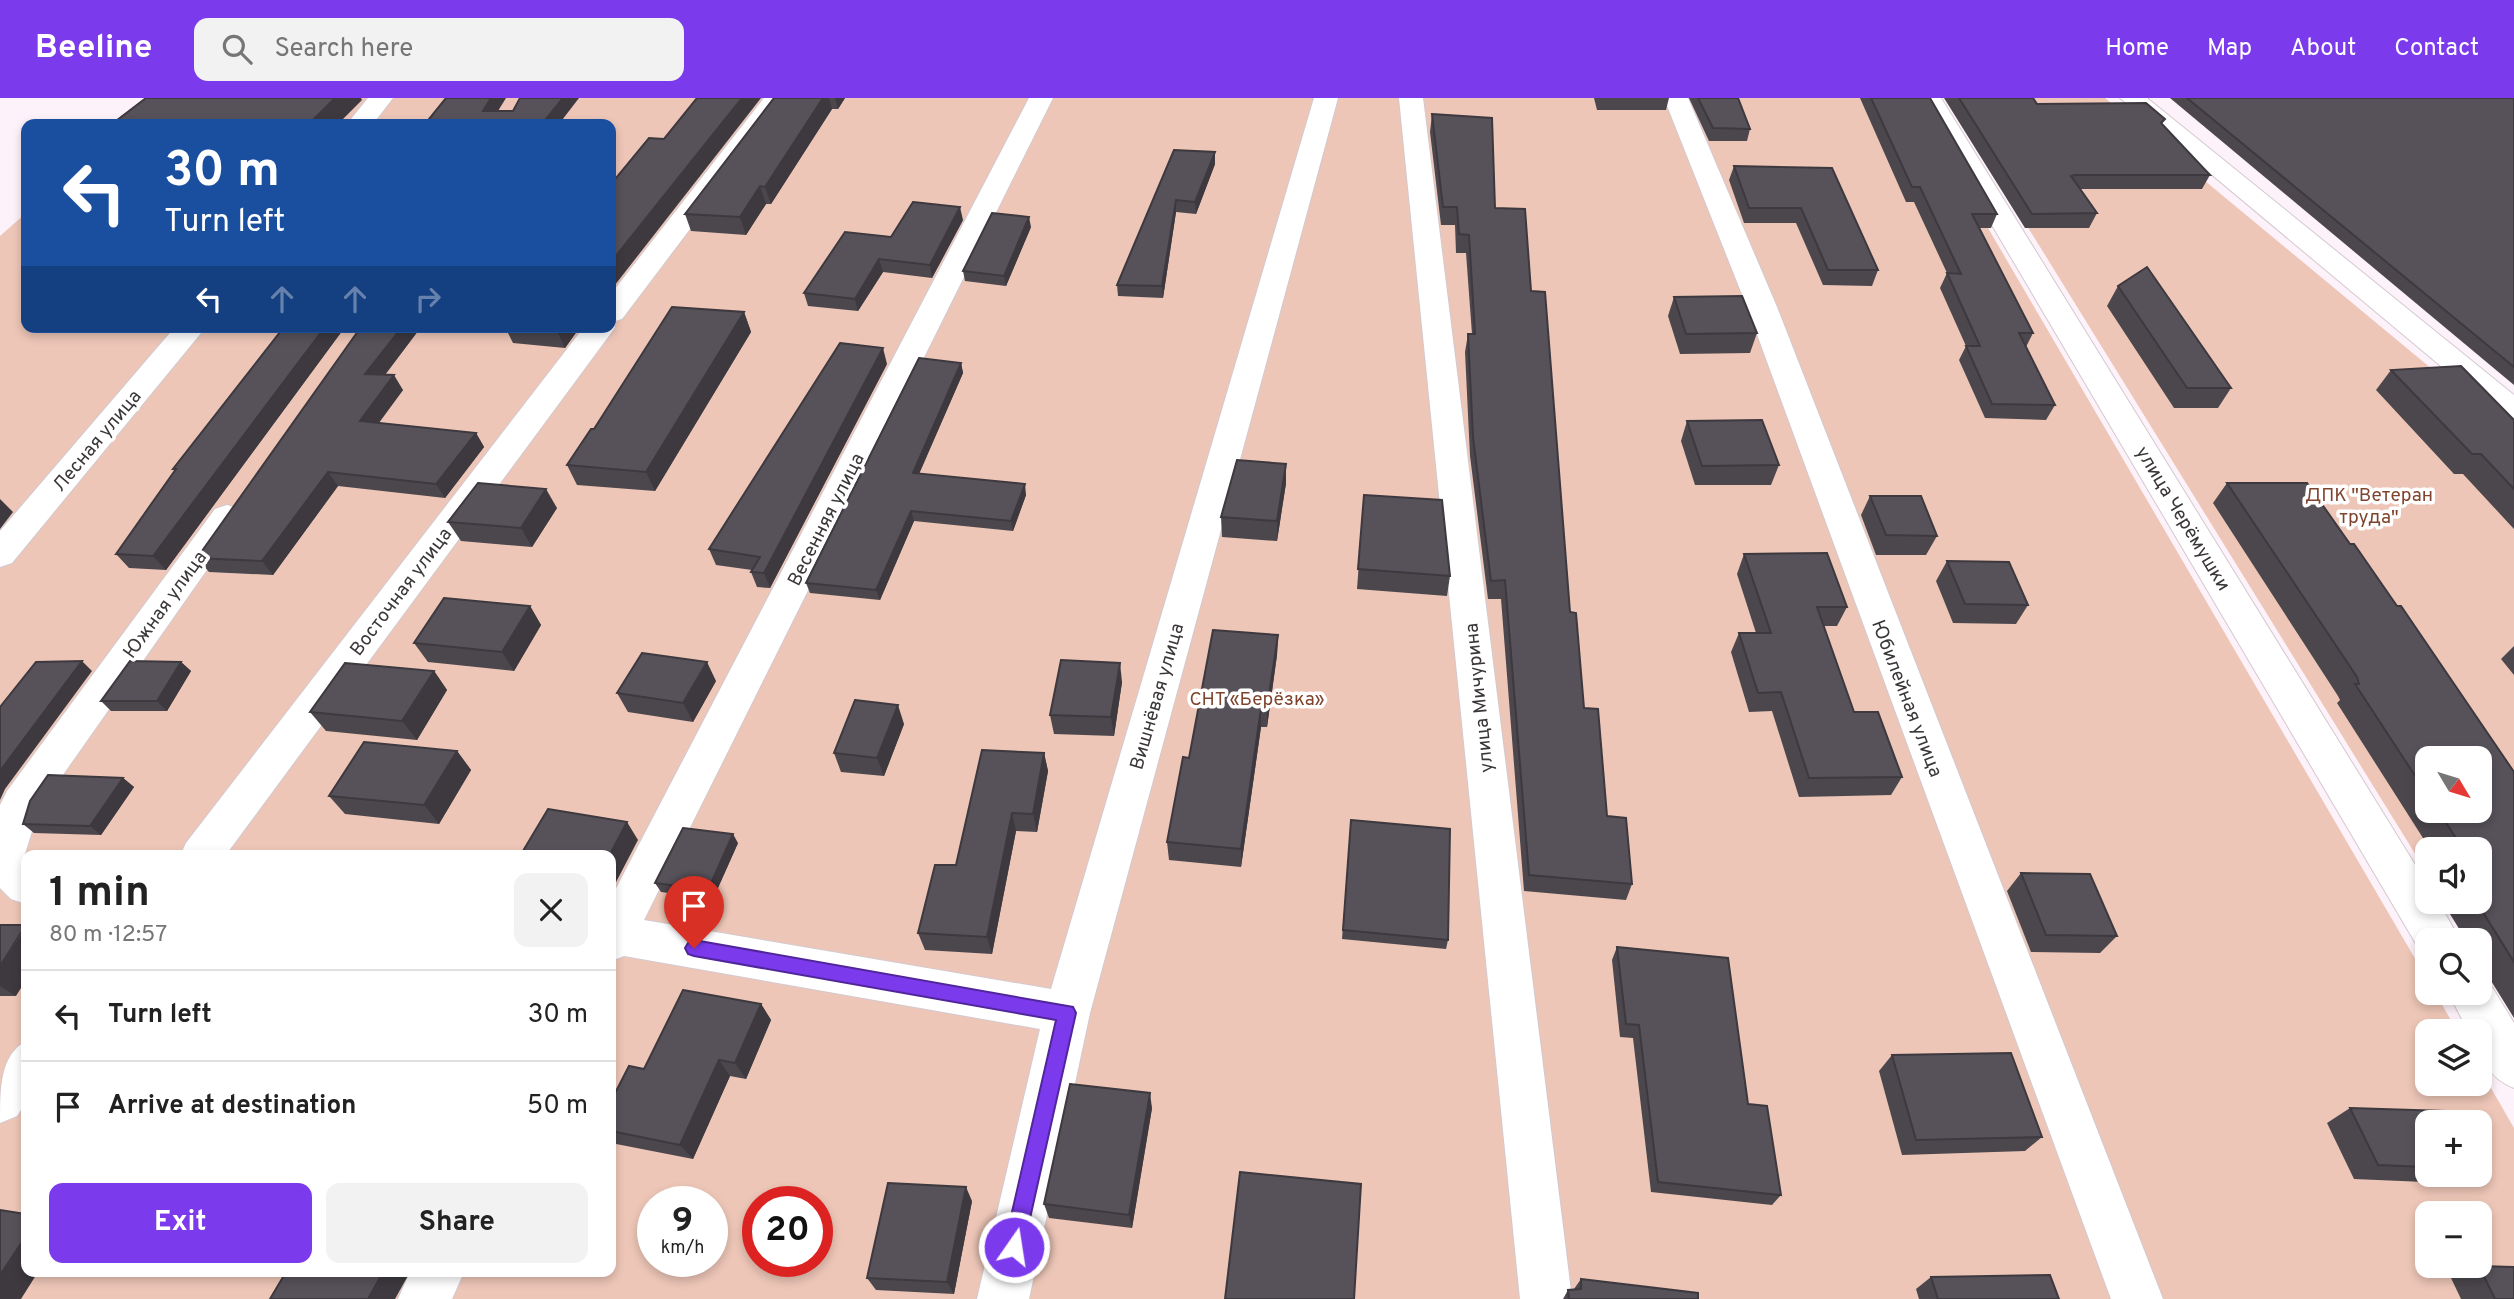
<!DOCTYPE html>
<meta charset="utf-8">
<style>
body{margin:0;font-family:Overpass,sans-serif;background:#f2f2f2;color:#222;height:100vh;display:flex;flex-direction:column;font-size:26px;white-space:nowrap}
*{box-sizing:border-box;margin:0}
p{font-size:23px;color:#767676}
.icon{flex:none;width:38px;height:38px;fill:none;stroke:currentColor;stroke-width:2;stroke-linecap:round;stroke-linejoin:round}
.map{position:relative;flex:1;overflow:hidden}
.sheet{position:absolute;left:21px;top:752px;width:595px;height:427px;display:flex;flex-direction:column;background:#fff;border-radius:14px;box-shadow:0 4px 10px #0003}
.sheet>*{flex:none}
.guide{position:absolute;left:21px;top:21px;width:595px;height:214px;border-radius:14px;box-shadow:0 4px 10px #0003;background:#1a4fa0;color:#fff;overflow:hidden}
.needle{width:46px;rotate:128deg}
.controls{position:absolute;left:2415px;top:648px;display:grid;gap:14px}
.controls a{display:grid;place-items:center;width:77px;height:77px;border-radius:14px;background:#fff;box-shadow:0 4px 10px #0003;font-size:35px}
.speed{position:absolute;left:637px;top:1088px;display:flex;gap:14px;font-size:35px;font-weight:700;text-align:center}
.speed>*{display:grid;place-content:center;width:91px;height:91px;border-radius:50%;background:#fff;box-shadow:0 4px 10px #0003;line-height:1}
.speed small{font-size:18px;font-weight:400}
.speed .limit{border:10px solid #d22;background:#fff;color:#111}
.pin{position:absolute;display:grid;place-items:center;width:60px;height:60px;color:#fff;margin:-72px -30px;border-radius:50% 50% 50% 0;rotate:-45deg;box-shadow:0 0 7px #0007}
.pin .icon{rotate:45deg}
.me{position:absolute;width:77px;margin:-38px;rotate:13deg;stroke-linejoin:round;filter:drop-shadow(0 0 5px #0008)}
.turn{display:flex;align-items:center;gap:24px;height:147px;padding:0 28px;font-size:32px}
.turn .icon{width:91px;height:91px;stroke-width:2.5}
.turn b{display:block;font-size:49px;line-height:60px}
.lanes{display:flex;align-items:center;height:66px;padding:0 28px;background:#0003;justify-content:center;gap:35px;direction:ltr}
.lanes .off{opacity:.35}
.round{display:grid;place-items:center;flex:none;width:74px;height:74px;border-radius:14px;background:#f2f2f2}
.summary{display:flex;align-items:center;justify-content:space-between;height:119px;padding:0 28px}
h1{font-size:42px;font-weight:700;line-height:52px}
.button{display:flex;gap:14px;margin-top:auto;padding:14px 28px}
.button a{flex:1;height:80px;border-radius:14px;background:#7c3aed;color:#fff;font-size:28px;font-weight:700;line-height:80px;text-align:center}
.button a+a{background:#f2f2f2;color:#222}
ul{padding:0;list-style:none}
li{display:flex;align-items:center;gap:21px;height:91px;padding:0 28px;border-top:2px solid #e0e0e0}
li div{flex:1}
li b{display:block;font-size:26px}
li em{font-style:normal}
header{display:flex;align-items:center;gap:42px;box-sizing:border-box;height:98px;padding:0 35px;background:#7c3aed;color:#fff}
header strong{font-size:33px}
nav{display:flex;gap:38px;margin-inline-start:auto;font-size:24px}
.search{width:490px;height:63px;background:#f2f2f2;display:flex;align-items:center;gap:18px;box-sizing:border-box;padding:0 24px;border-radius:14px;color:#767676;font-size:26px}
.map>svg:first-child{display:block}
</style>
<header>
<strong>Beeline</strong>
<div class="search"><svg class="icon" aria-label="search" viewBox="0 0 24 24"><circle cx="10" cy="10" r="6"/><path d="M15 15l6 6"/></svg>Search here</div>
<nav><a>Home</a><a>Map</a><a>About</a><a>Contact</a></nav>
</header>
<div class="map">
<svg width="2514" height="1201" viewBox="0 0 2514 1201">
<rect width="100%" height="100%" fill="#fdf2f9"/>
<g fill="#edc6b7" fill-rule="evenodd">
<path d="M156,0H1912L2427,881V894H2435L2457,933H2427V985H2480V971L2514,1030V1201H0V138L26,115V229H611V26H126ZM26,758H611V1174H26ZM2427,1024H2480V1076H2427ZM653,1104H712V1164H653ZM758,1104H817V1164H758ZM2427,1115H2480V1167H2427Z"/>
<path d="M1948,0H2105L2514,339V915L2480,842V751H2427V775ZM2427,660H2480V712H2427Z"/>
</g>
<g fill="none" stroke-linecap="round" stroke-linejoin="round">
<defs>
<g id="minor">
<path d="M368,0H393L373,26H347Z"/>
<path d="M764,0H789L622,221L612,224L615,229L611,235L225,758H180L186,745L584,229H611V196Z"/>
<path d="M1029,0H1053L644,822L1051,891L1314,0H1338L1090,915L1029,1201H977L1040,931L624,858L611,863V800Z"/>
<path d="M1399,0H1423L1572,1201H1520Z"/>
<path d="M1664,0H1688L1777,209L2163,1201H2111L1747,209Z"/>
<path d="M1917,0H1941L2427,786V803H2438L2460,842H2427V858L2422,856Z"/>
<path d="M2120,0H2147L2514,297V323L2503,320Z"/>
<path d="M175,229H206L12,465L0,469V433Z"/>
<path d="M227,407L239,411L244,419L39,711L24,759L26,806L11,801L0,790V707L7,693L215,411Z"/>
<path d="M2480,877L2486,879L2514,925V990C2488,980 2480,960 2480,933H2468L2448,894H2480Z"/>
<path d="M26,943V1004L17,1018L0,1025C0,989 0,958 26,943Z"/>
<path d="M410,1174H464L452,1201H398Z"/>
</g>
</defs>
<use href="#minor" stroke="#d3c9cf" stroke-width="2"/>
<use href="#minor" fill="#fff" fill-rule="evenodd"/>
</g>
<g fill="#4b474d" fill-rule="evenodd">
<path d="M774,0H845L838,11H832L771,106H766L746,137L691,133L685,116Z"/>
<path d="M1594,0H1669L1666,12H1597Z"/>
<path d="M1689,0H1738L1750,31L1747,43H1709Z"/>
<path d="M1860,0H1930L1997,116L1991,130H1979L2033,235L2026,249L2055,307L2046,322L1985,320L1959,262L1966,248L1940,190L1947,175L1914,104H1906Z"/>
<path d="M1944,0H2033L2037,6L2165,21L2162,26L2210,77L2202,91H2080L2097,115L2089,130H2025Z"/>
<path d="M2170,0H2514V287Z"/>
<path d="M1432,16L1495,110L1531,193L1570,514L1584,610L1607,718L1632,786L1626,802L1524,793L1501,501H1488L1470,358L1465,254L1468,236H1472L1466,155H1456L1455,127H1441L1430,34Z"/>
<path d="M1174,52L1215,54V66L1196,116L1176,114L1163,200L1118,198L1117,187Z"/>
<path d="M1734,68L1832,70L1878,172L1872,188L1823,187L1796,125H1744L1729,82Z"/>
<path d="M963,122L932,180L883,174L858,213L808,208L804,195L891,139Z"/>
<path d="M1031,129L1006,188L965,183L963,173Z"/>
<path d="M2118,188L2231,290L2218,310H2174L2107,208Z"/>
<path d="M1674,199L1757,235L1750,255L1680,256L1668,218Z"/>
<path d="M744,214L751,234L655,393L577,387L567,367L594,331Z"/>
<path d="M284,229H345L166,472L129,470L116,456L175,373L173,371Z"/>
<path d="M361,229H421L385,277L403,292L379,325L476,335L484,349L445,400L338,388L273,477L209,474L197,460Z"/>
<path d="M505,229H580L565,250L513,245Z"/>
<path d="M961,265L963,275L919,376L1026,397L1013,433L914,423L880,502L810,495L806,485Z"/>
<path d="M887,266L770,490L757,489L751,474L752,472L716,467L709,451Z"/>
<path d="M2391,272L2514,322V431L2463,376H2454L2376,292Z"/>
<path d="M1687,323L1779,367L1771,387H1695L1681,343Z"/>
<path d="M1286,385L1277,443L1222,439L1221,419Z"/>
<path d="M2227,385L2514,674V920L2480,865V842H2466L2442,803H2480V751H2430L2337,605L2340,602L2338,598L2213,405ZM2427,660L2480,712H2427Z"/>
<path d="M1364,397L1450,478L1447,498L1357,491Z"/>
<path d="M1870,398L1937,438L1926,457H1876L1861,417Z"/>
<path d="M557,410L532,449L461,443L448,424Z"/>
<path d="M1744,456L1847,509L1837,528H1824L1854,614L1902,679L1891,697L1799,699L1772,613L1749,614L1731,554L1739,535H1756L1737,476Z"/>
<path d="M1947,463L2028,507L2016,526L1953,525L1936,483Z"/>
<path d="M530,508L541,527L514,573L428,564L414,545Z"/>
<path d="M1278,537L1277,557L1267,629H1261L1241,769L1169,762L1167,744L1189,660Z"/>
<path d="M2514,548V577L2501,561Z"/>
<path d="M181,564L191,573L167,613H111L101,603Z"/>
<path d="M434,573L447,592L417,642L326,633L310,614Z"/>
<path d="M716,583L693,624L628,614L617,595Z"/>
<path d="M1122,584L1114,638L1054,636L1050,617Z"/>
<path d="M904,626L884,678L841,674L834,655Z"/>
<path d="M457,653L471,672L439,726L345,716L329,698Z"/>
<path d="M1044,655L1048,673L1037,734L1016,733L992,856L925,852L918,835L956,767Z"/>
<path d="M123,680L134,689L101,737L34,735L23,726Z"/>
<path d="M1351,722L1448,842L1446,851L1342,841Z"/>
<path d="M738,745L713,801L661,794L655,785Z"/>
<path d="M2021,775L2117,838L2100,855L2031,854L2007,793Z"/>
<path d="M0,827L16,898H0Z"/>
<path d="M1617,849L1781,1097L1772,1107L1651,1094L1633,940L1620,939L1612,862Z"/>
<path d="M761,906L771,922L746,981L730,978L693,1061L611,1045V1003L644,971Z"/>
<path d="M1892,957L2042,1039L2025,1053L1902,1057L1879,973Z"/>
<path d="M1152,1010L1132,1130L1049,1120L1044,1106Z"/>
<path d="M2350,1010L2427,1024V1076H2464L2448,1085L2354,1081L2327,1025Z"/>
<path d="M972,1103L954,1196L876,1192L867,1180Z"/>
<path d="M2479,1168L2514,1201H2461L2451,1180Z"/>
<path d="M1931,1179L2059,1201H1919L1916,1191Z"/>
<path d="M1581,1181L1698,1201H1563L1568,1192L1574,1191Z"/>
</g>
<g fill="#3d393f">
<path d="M335,0H361L362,2L338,26H309Z"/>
<path d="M491,0H506L490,26L483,13Z"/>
<path d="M563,0H579L559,26H542Z"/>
<path d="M742,0H761L611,192V164Z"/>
<path d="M823,0H829L832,11L771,106L765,89Z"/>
<path d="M835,0H845L838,11Z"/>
<path d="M1215,54V66L1196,116L1195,104Z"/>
<path d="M760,88L766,106L746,137L740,119Z"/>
<path d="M1176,102V114L1163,200L1162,188Z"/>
<path d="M960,109L963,122L932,180L930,167Z"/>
<path d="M1029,119L1031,129L1006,188L1004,178Z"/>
<path d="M879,161L883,174L858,213L855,201Z"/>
<path d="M744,214L751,234L655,393L646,374Z"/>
<path d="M325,229H345L166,472L153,458Z"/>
<path d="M402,229H421L374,291L365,276Z"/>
<path d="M558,229H580L565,250L556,231Z"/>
<path d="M883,250L887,266L770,490L764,475Z"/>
<path d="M961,265L963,275L915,385L913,375Z"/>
<path d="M394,277L403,292L369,337L360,323Z"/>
<path d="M476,335L484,349L445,400L436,386Z"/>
<path d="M1286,366V385L1277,443V423Z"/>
<path d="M328,374L338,388L273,477L262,463Z"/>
<path d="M1025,386L1026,397L1013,433L1011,423Z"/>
<path d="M546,391L557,410L532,449L521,430Z"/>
<path d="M0,401L13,414L0,431Z"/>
<path d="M911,413L914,423L880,502L876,492Z"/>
<path d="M530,508L541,527L514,573L502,554Z"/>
<path d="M1278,537L1277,557L1267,629V610Z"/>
<path d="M82,563L92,573L5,691L0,702V673Z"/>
<path d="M181,564L191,573L167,613L157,603Z"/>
<path d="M707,564L716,583L693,624L683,605Z"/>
<path d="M1120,565L1122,584L1114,638L1111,619Z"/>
<path d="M434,573L447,592L417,642L402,623Z"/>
<path d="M898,607L904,626L884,678L877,660Z"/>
<path d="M1261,610V629L1241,769V751Z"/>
<path d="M457,653L471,672L439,726L424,707Z"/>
<path d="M1044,655L1048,673L1037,734L1033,716Z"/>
<path d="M123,680L134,689L101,737L90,728Z"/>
<path d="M1012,715L1016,733L992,856L987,839Z"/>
<path d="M627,724L638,742L614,788L611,783V758H609Z"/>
<path d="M733,736L738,745L713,801L708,792Z"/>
<path d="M26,829V882L16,898L0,888V868Z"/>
<path d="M761,906L771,922L746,981L735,965Z"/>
<path d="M719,962L730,978L693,1061L680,1047Z"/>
<path d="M1150,995L1152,1010L1132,1130L1129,1117Z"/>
<path d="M966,1089L972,1103L954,1196L947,1184Z"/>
<path d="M26,1138V1174H38L21,1201H0V1177Z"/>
<path d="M383,1174H410L395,1201H368Z"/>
</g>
<g fill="#57525a" stroke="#3d393f" stroke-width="2">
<path d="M146,0H335L309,26H112Z"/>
<path d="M446,0H491L483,13H513L520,0H563L542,26H425Z"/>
<path d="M697,0H742L611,164V86L649,40L664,41Z"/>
<path d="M774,0H823L765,89L760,88L740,119L685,116Z"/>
<path d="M1698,0H1738L1750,31L1713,30Z"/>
<path d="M1871,0H1930L1997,116H1972L2033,235H2019L2055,307L1992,306L1966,248H1980L1947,175L1961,176L1920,89H1912Z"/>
<path d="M1959,0H2033L2037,6L2146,5L2165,21L2161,25L2210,77H2075L2071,78L2097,115L2032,116Z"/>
<path d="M2187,0H2514V269Z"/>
<path d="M1432,16L1492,20L1495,110L1525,111L1531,193L1545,194L1570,514L1576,515L1584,610L1598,611L1607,718L1626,720L1632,786L1529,777L1505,482L1491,483L1473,339L1468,236H1475L1469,137L1459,136L1457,109H1443Z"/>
<path d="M1174,52L1215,54L1195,104L1176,102L1162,188L1117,187Z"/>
<path d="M1734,68L1832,70L1878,172H1828L1801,110H1749Z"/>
<path d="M913,104L960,109L930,167L879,161L855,201L804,195L845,134L891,139Z"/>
<path d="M992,115L1029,119L1004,178L963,173Z"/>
<path d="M2147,169L2231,290H2187L2118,188Z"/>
<path d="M1742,198L1757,235L1686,236L1674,199Z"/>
<path d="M672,209L744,214L646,374L567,367L591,331H594Z"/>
<path d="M284,229H325L153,458L116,456L176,371H173Z"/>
<path d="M361,229H402L365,276L394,277L360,323L476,335L436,386L328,374L262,463L197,460Z"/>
<path d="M532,229H558L556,231Z"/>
<path d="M840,245L883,250L764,475L751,474L760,459L709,451Z"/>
<path d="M919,260L961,265L913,375L1025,386L1011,423L911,413L876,492L806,485Z"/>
<path d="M2461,268L2514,322V391L2481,356H2472L2391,272Z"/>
<path d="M1762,322L1779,367L1702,368L1687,323Z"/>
<path d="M1237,362L1286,366L1277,423L1221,419Z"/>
<path d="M478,385L546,391L521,430L448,424Z"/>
<path d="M2227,385H2307L2350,446H2354L2397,508H2401L2514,674V864L2476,803H2480V751H2463L2438,712H2480V660H2427V696L2355,586H2359L2357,579Z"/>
<path d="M1364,397L1442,402L1450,478L1358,471Z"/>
<path d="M1870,398H1921L1937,438L1886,437Z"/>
<path d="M1827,455L1847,509H1817L1854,614H1878L1902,679L1809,680L1781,594L1758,595L1739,535H1771L1744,456Z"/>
<path d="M1947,463L2009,464L2028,507L1965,506Z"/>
<path d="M444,500L530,508L502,554L414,545Z"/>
<path d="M1213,532L1278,537L1267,610H1261L1241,751L1167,744L1183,659L1189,660Z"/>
<path d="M642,555L707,564L683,605L617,595Z"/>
<path d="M1061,562L1120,565L1111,619L1050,617Z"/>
<path d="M82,563L0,673V609L36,564Z"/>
<path d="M130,563L181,564L157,603H101Z"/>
<path d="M345,565L434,573L402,623L310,614Z"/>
<path d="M855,602L898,607L877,660L834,655Z"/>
<path d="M364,644L457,653L424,707L329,698Z"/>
<path d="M982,652L1044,655L1033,716L1012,715L987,839L918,835L935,767H956Z"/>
<path d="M48,677L123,680L90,728L23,726L30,703Z"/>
<path d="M548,711L627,724L609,758H520Z"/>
<path d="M1351,722L1450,731L1448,842L1343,832Z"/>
<path d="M683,730L733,736L708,792L655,785Z"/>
<path d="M2021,775L2090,776L2117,838L2046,837Z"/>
<path d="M0,827H26L0,868Z"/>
<path d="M1617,849L1728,860L1748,1006L1767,1008L1781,1097L1658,1084L1639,927L1626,926Z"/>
<path d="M683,892L761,906L735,965L719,962L680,1047L611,1033V1003L629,968L644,971Z"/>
<path d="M2011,955L2042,1039L1916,1042L1892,957Z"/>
<path d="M1070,986L1150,995L1129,1117L1044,1106Z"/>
<path d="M2350,1010L2445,1013L2450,1024H2427V1069L2378,1067Z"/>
<path d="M1240,1074L1361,1086L1354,1201H1225Z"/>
<path d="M888,1085L966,1089L947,1184L867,1180Z"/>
<path d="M0,1112L26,1116V1138L0,1177Z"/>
<path d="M2479,1168L2514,1169V1201H2495Z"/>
<path d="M286,1174H383L368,1201H270Z"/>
<path d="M2050,1177L2059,1201H1938L1931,1179Z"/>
<path d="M1581,1181L1698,1195V1201H1569L1568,1192L1581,1191Z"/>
</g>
<path fill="#7c3aed" stroke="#51269a" stroke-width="2" d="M694,842L1073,909L1076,915L1022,1156L1014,1160L1007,1156L1004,1149L1056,922L694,858L688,856L685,850L688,845Z"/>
<g text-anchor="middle" stroke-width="7" stroke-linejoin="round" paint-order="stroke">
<g font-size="19" fill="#3b3739" stroke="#fff">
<text transform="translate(96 342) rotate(-50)" y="7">Лесная улица</text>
<text transform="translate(2184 420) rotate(59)" y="7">улица Черёмушки</text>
<text transform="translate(825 421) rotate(-63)" y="7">Весенняя улица</text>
<text transform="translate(400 493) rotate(-53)" y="7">Восточная улица</text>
<text transform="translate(164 506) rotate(-54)" y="7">Южная улица</text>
<text transform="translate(1156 598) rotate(-74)" y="7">Вишнёвая улица</text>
<text transform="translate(1478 600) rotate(-96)" y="7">улица Мичурина</text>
<text transform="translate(1908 600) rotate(69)" y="7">Юбилейная улица</text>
</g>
<g font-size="19" fill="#7f442d" stroke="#fff">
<text x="2369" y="403">ДПК "Ветеран<tspan x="2369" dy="22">труда"</tspan></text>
<text x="1257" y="607">СНТ «Берёзка»</text>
</g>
</g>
</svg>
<div class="controls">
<a><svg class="needle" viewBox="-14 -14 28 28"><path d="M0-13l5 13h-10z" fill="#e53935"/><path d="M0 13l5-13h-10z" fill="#767676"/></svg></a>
<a><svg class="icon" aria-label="sound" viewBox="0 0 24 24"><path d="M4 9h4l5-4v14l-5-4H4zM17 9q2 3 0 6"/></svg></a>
<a><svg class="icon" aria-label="search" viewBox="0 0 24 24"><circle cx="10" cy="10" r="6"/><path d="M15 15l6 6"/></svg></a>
<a><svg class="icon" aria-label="layers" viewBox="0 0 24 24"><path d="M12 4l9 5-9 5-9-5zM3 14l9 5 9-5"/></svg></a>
<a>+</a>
<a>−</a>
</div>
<div class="speed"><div>9<small>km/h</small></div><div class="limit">20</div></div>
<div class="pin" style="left:694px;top:850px;background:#d93025"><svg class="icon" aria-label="arrive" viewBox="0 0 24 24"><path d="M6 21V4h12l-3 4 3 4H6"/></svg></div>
<svg class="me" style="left:1014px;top:1149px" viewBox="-20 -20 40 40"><circle r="17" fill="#7c3aed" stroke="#fff" stroke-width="3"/><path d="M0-11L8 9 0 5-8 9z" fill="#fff"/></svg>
<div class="guide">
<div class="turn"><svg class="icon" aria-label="left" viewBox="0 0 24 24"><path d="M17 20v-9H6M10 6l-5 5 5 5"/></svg><div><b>30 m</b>Turn left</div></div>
<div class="lanes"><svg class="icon" aria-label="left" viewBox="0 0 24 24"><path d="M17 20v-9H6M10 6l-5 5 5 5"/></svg><svg class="icon off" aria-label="ahead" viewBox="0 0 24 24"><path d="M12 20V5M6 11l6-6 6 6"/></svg><svg class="icon off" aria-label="ahead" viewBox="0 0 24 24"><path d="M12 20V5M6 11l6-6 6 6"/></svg><svg class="icon off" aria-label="right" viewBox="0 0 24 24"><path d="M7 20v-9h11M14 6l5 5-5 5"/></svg></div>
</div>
<section class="sheet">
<div class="summary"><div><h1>1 min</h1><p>80 m · 12:57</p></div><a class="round"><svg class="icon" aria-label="close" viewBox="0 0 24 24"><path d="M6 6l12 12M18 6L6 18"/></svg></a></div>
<ul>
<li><svg class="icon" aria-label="left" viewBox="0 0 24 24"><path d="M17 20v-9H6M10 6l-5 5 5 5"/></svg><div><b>Turn left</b></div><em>30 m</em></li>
<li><svg class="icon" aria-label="arrive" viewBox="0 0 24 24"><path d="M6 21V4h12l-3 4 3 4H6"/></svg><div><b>Arrive at destination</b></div><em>50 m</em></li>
</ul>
<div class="button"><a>Exit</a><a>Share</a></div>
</section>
</div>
